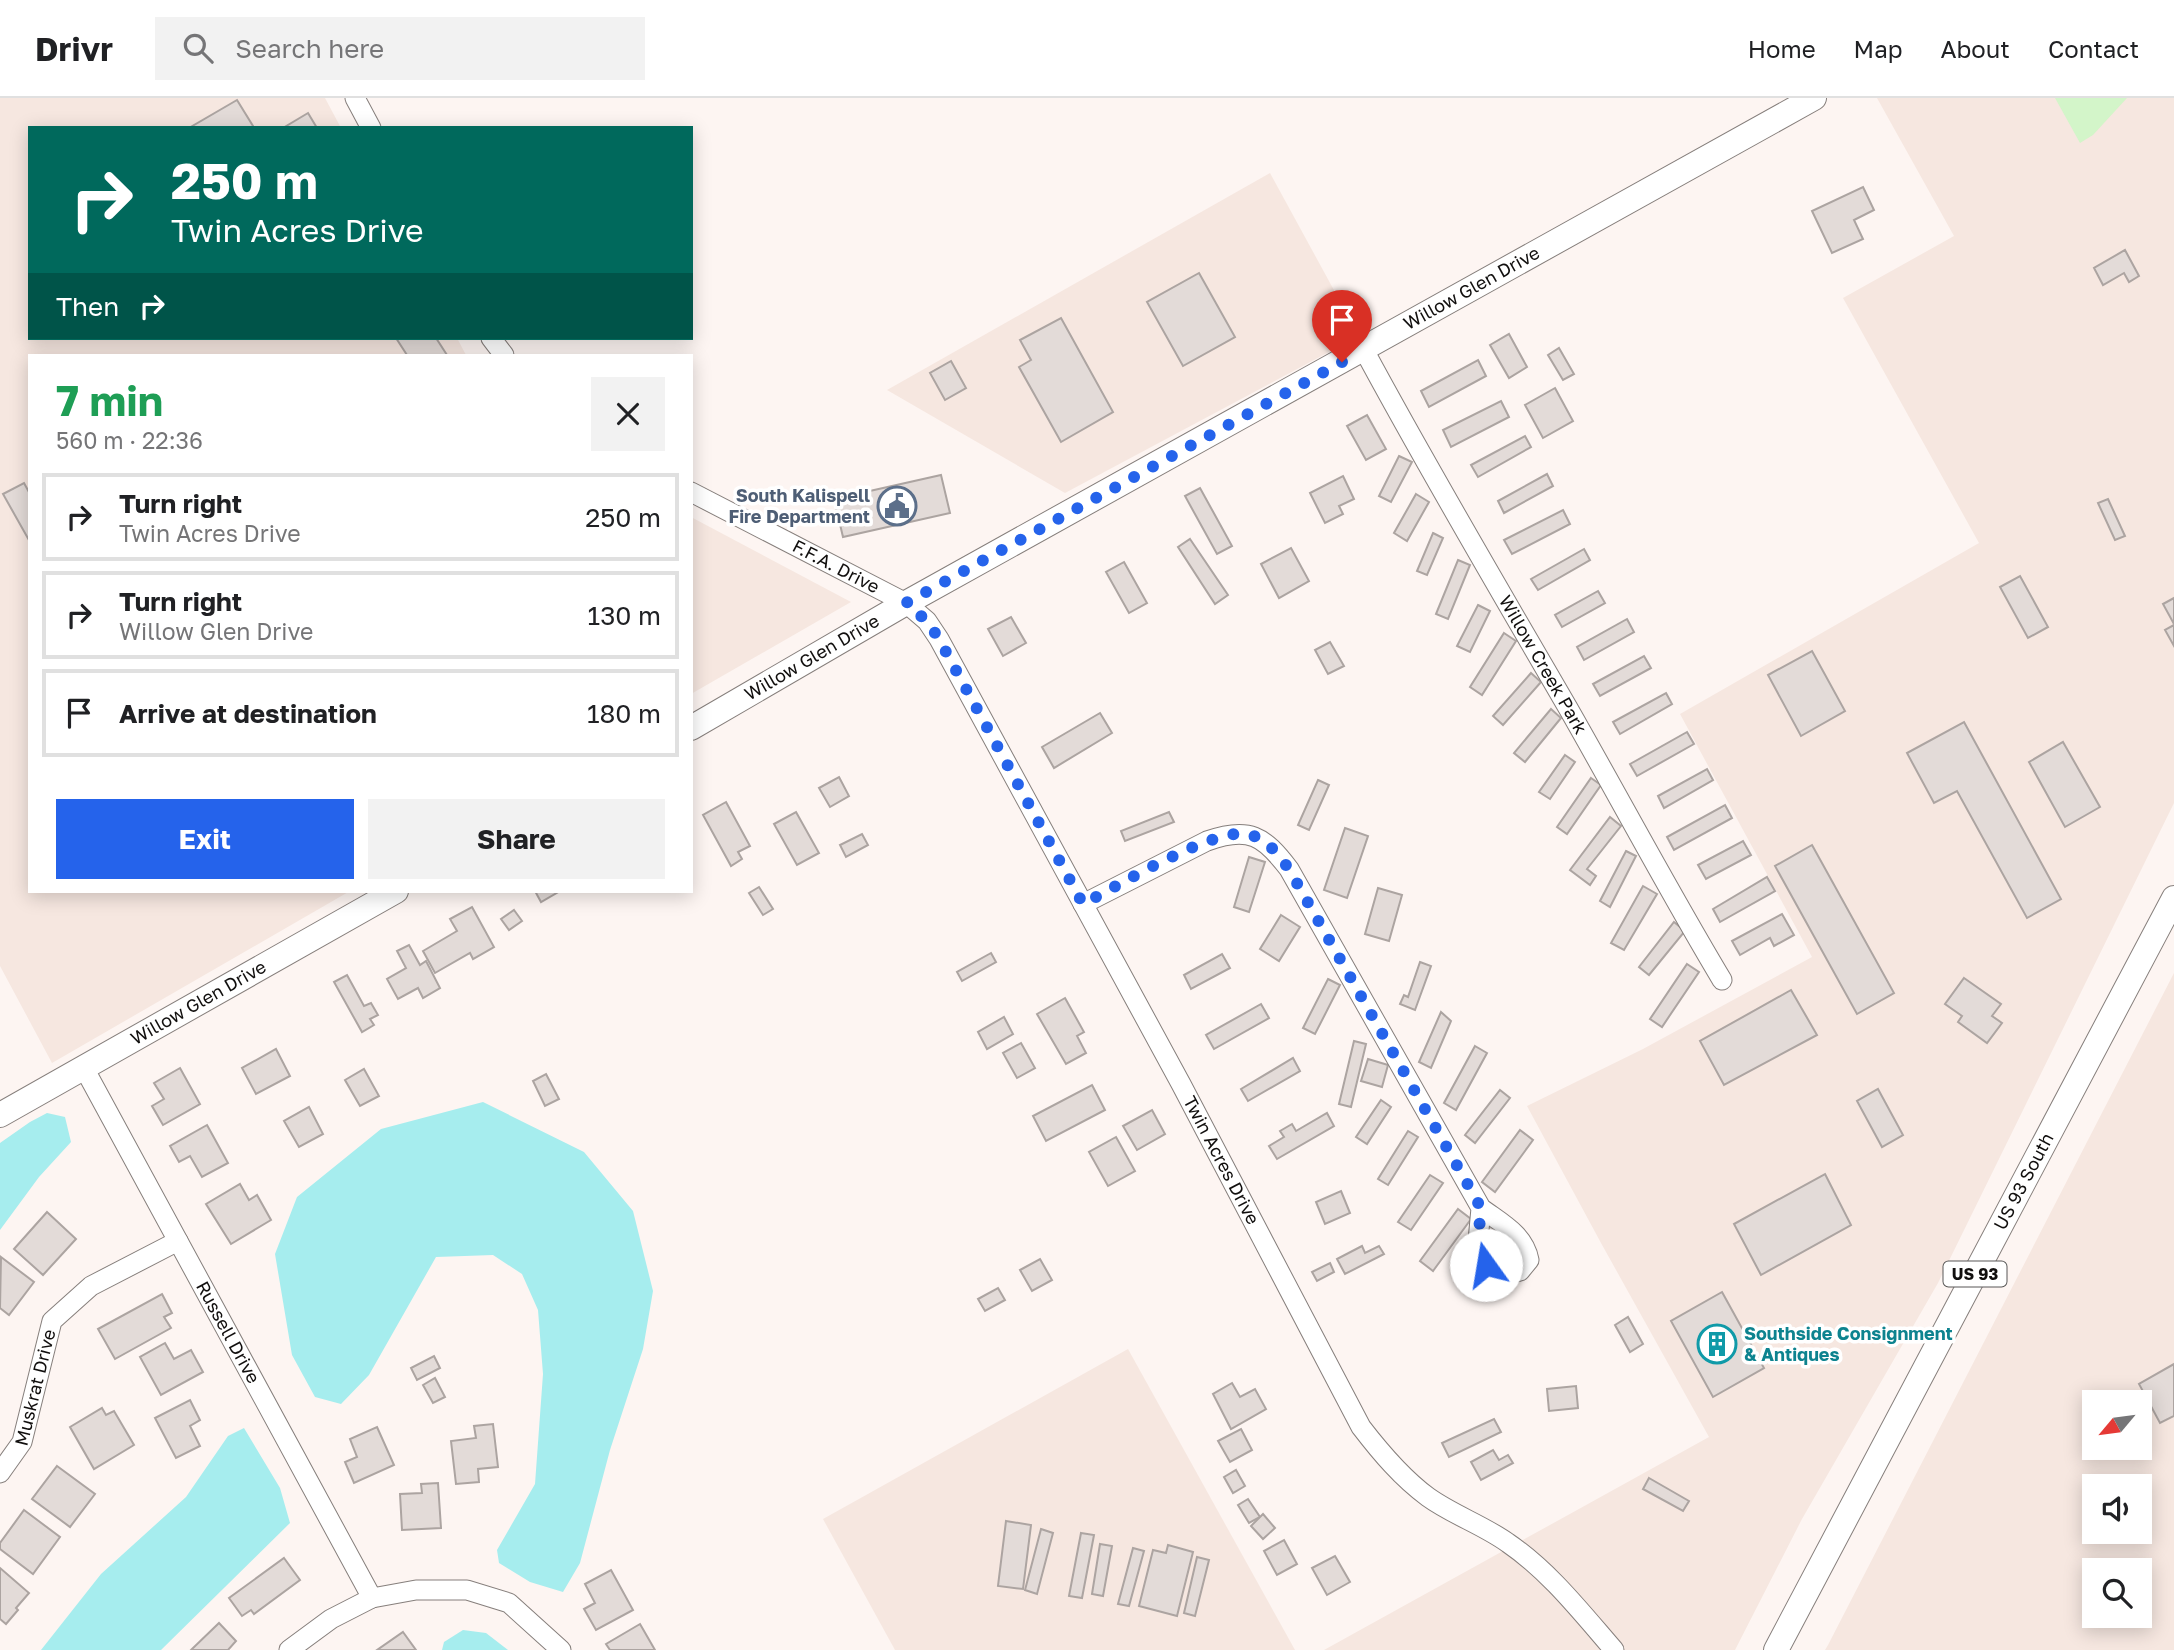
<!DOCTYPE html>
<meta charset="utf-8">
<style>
body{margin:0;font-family:"Golos Text",sans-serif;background:#f2f2f2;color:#202124;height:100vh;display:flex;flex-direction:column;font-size:26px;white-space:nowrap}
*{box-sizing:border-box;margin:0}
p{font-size:23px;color:#757577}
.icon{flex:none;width:38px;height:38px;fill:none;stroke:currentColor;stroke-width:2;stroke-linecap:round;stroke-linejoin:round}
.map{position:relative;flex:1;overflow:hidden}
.details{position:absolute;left:28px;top:256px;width:665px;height:539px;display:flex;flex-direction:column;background:#fff;border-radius:0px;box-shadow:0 4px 18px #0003}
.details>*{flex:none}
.top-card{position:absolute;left:28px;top:28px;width:665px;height:214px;border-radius:0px;box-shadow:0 4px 18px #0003;background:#00695c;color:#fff;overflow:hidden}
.needle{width:46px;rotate:241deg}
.controls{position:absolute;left:2082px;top:1292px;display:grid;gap:14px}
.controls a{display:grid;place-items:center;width:70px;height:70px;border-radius:0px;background:#fff;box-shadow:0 4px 18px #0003;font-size:35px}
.pin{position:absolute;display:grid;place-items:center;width:60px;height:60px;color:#fff;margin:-72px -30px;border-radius:50% 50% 50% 0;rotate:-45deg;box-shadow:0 0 7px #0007}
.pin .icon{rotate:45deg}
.me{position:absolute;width:77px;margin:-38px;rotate:347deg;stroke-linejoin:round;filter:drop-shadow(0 0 5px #0008)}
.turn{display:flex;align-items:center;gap:24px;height:147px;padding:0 28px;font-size:32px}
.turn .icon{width:91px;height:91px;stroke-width:2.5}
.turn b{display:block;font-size:49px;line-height:60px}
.then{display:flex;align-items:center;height:66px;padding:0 28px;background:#0003;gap:14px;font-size:26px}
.round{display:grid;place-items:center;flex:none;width:74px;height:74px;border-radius:0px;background:#f2f2f2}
.head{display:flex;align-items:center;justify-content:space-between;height:119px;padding:0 28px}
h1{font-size:42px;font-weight:700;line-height:52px;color:#1e9e55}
.action{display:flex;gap:14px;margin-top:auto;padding:14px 28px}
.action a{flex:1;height:80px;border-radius:0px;background:#2563eb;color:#fff;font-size:28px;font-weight:700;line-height:80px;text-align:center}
.action a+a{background:#f2f2f2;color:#202124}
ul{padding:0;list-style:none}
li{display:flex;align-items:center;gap:21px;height:88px;margin:0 14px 10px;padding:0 14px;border:4px solid #e0e0e0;border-radius:0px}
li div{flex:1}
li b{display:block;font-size:26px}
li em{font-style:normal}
header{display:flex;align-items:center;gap:42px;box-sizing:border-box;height:98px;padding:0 35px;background:#fff;border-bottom:2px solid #e0e0e0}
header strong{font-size:33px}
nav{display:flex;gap:38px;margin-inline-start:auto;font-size:24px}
.search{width:490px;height:63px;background:#f2f2f2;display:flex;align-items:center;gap:18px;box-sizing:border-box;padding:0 24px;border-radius:0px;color:#757577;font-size:26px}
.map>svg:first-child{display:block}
</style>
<header>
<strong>Drivr</strong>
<div class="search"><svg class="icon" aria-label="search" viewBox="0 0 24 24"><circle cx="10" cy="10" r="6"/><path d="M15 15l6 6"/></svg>Search here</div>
<nav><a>Home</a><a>Map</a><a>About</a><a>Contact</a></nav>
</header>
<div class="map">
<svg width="2174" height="1552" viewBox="0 0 2174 1552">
<rect width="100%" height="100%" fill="#fdf5f2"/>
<g fill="#f6e7e0" fill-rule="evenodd">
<path d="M0,0H325L341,30H30V240H457L466,257H30V793H350L52,965L0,868Z"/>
<path d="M1877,0H2174V705L1938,1185L1802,1421L1735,1552H1324L1709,1339L1601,1145L1527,1008L1643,951L1812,859L1680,616L1979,445L1843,200L1954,138Z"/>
<path d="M1270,75L1359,238L1065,395L887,292Z"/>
<path d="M691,419L851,504L691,596Z"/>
<path d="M2174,875V1552H1825L1828,1547ZM2095,1304H2140V1349H2095ZM2095,1388H2140V1433H2095ZM2095,1472H2140V1517H2095Z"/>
<path d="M1128,1251L1295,1552H895L823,1421Z"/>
</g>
<path fill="#d3f5c9" d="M2055,0H2127L2093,37L2080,45Z"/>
<g fill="#a6edee">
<path d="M483,1004L584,1054L633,1113L653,1193L643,1251L610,1352L580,1465L563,1494L530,1484L499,1465L497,1452L535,1386L543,1276L538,1212L522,1176L493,1157L436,1159L369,1277L341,1306L315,1299L292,1257L275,1156L297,1099L381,1031Z"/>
<path d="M47,1015L65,1019L71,1044L39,1079L0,1132V1045L30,1024Z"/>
<path d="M244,1330L280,1390L290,1425L161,1552H41L101,1476L186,1399L228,1338Z"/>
<path d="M463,1532L486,1535L508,1552H442L444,1544Z"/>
</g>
<g fill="#e3dbd8" stroke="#aca4a1" stroke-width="2">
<path d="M237,2L253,28L250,30H189Z"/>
<path d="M308,15L317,30H283Z"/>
<path d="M1863,89L1874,112L1854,122L1863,141L1832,155L1812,113Z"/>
<path d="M2125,152L2139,178L2129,184L2124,175L2103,187L2094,170Z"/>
<path d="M1199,175L1235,239L1183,268L1147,204Z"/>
<path d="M1061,220L1113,314L1061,344L1019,269L1031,262L1020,242Z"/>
<path d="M1509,236L1527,269L1509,280L1490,247Z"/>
<path d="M396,240H436L447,257H407Z"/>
<path d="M1559,250L1574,276L1563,282L1548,257Z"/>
<path d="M1478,262L1486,278L1429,309L1421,293Z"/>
<path d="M951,263L966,290L945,302L930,275Z"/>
<path d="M1555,290L1573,323L1543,340L1525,307Z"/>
<path d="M1501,303L1509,319L1451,349L1443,332Z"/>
<path d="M1367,317L1386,351L1366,362L1347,328Z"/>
<path d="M1525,338L1531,349L1478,379L1471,367Z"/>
<path d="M1399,358L1412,364L1391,404L1379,398Z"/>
<path d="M1547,376L1553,388L1504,415L1498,403Z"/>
<path d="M941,377L950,415L843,439L834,401Z"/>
<path d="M1343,378L1354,401L1339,408L1343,416L1325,425L1310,395Z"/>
<path d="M24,385L30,396V444L3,396Z"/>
<path d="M1200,390L1232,448L1217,456L1185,398Z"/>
<path d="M1416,396L1429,404L1407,443L1394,435Z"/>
<path d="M2108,401L2125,438L2115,442L2098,405Z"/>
<path d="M1563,412L1570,426L1512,456L1504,442Z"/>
<path d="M1433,435L1443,440L1427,477L1417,473Z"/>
<path d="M1190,441L1228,497L1215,506L1178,449Z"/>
<path d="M1291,450L1309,483L1279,500L1261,466Z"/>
<path d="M1584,451L1590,462L1538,492L1531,481Z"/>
<path d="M1458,462L1470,467L1448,521L1436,516Z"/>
<path d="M1124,464L1147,505L1129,515L1106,474Z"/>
<path d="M2020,478L2048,529L2028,540L2000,489Z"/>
<path d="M1598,493L1605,505L1562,529L1555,517Z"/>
<path d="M2174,500V526L2163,506Z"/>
<path d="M1478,507L1490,513L1470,554L1457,548Z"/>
<path d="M1011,519L1026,545L1003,558L988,531Z"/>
<path d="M1627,521L1634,534L1584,562L1577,549Z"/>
<path d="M2174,527V548L2165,532Z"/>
<path d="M1504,535L1516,543L1482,597L1470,589Z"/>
<path d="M1330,544L1344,568L1328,576L1315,552Z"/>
<path d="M1812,553L1845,613L1801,638L1768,577Z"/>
<path d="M1644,558L1651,570L1600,598L1593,586Z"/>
<path d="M1531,575L1541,584L1503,627L1493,618Z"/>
<path d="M1666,595L1672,606L1620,636L1613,624Z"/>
<path d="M1551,611L1561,620L1525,664L1514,655Z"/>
<path d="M1100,615L1112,635L1054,670L1042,649Z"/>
<path d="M1964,624L2061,801L2027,820L1957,693L1934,705L1907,655Z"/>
<path d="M1687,634L1694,646L1637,678L1630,666Z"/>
<path d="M2063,644L2100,709L2065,729L2029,664Z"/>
<path d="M1565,657L1575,664L1550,701L1539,694Z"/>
<path d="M1707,671L1713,682L1664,710L1658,698Z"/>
<path d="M839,679L849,698L830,709L819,690Z"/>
<path d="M1591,680L1601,687L1567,736L1557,729Z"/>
<path d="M1318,682L1329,687L1309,732L1298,727Z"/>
<path d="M726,704L750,748L738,754L742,761L731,768L703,717Z"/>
<path d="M1725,707L1732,720L1674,752L1667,739Z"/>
<path d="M796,714L819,755L797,767L774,726Z"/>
<path d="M1169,714L1174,724L1125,743L1121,733Z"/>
<path d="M1610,719L1621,728L1587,771L1596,778L1590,787L1570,772Z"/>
<path d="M1345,730L1368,738L1347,800L1324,792Z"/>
<path d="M862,736L868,747L846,759L840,747Z"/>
<path d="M1743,743L1751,757L1706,781L1698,767Z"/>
<path d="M1812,747L1894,895L1857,916L1775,768Z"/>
<path d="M1626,753L1636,758L1610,809L1600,803Z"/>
<path d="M1249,759L1265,764L1249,814L1234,809Z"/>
<path d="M1767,779L1775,793L1720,824L1713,811Z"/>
<path d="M1643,788L1657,796L1624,852L1611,845Z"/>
<path d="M759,789L773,811L763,817L749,795Z"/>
<path d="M1378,790L1402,797L1389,843L1365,836Z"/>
<path d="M535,793H560L541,804Z"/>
<path d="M472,809L494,849L473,861L470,855L435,875L423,853L457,833L450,821Z"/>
<path d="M514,812L522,823L509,832L501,821Z"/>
<path d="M1782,816L1794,837L1774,848L1770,840L1740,857L1732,843Z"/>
<path d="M1281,817L1300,829L1279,863L1260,851Z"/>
<path d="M1674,824L1685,833L1649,877L1639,869Z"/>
<path d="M409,847L420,867L426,863L440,890L423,900L418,890L398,901L387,881L406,870L397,853Z"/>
<path d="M991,855L996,864L962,883L957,874Z"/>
<path d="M1222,856L1230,870L1191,891L1184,877Z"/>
<path d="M1420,864L1431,868L1415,912L1400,906L1404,897L1408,899Z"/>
<path d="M1687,866L1699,874L1662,929L1650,921Z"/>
<path d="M347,877L364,908L371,905L378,917L370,921L374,927L362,934L334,884Z"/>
<path d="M1964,880L2001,906L1992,918L2002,925L1987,945L1958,924L1962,918L1945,906Z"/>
<path d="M1328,881L1340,887L1315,936L1303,930Z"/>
<path d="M1791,892L1817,937L1724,987L1700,943Z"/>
<path d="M1065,900L1084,934L1077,938L1086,955L1066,966L1037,916Z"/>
<path d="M1261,906L1269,920L1214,951L1206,937Z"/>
<path d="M1441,914L1451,923L1431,970L1419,964Z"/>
<path d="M1004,919L1013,936L987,951L978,934Z"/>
<path d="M1354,943L1366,946L1351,1009L1339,1006Z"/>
<path d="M1021,945L1035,970L1017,980L1003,955Z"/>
<path d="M1475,948L1487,955L1456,1012L1444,1005Z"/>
<path d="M276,951L290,978L256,996L242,970Z"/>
<path d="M1293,960L1300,973L1248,1003L1241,991Z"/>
<path d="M1368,961L1388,967L1382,989L1361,983Z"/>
<path d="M180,970L200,1006L163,1027L152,1008L164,1001L154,985Z"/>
<path d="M364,971L379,998L360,1008L345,982Z"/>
<path d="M546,976L559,1001L545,1008L533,983Z"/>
<path d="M1092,987L1105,1012L1046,1043L1033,1018Z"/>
<path d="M1878,991L1903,1037L1882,1049L1857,1003Z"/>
<path d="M1500,992L1510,1000L1475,1045L1465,1037Z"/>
<path d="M1381,1002L1391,1009L1367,1046L1356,1039Z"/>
<path d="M309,1009L323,1036L299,1049L284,1023Z"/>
<path d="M1152,1012L1165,1036L1137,1052L1123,1028Z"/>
<path d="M1327,1015L1334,1028L1277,1061L1269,1048L1284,1039L1280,1033L1292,1026L1296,1033Z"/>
<path d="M207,1027L228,1065L202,1079L190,1058L179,1064L170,1048Z"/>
<path d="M1520,1032L1533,1042L1495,1094L1482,1084Z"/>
<path d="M1408,1033L1418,1039L1388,1087L1378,1081Z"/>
<path d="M1116,1039L1135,1073L1108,1088L1089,1054Z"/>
<path d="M1825,1076L1851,1127L1761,1177L1734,1126Z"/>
<path d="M1430,1077L1443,1085L1411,1132L1398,1124Z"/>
<path d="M240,1086L249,1102L257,1097L271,1122L231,1146L206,1106Z"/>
<path d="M1341,1093L1350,1115L1325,1126L1316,1104Z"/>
<path d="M1458,1111L1471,1121L1433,1173L1420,1163Z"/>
<path d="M47,1114L76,1141L43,1177L14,1151Z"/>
<path d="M1362,1148L1365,1155L1379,1148L1384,1156L1345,1176L1337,1161Z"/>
<path d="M1,1159L34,1184L9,1217L0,1210Z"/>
<path d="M1040,1161L1052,1182L1032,1193L1020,1172Z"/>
<path d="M1330,1165L1334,1174L1317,1183L1312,1174Z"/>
<path d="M998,1190L1005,1202L985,1213L978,1201Z"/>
<path d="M1722,1194L1764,1270L1713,1299L1671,1223Z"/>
<path d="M162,1196L172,1215L164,1219L171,1230L115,1261L98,1231Z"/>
<path d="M1628,1219L1643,1246L1630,1254L1615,1227Z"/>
<path d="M165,1245L174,1261L191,1252L203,1274L161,1297L140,1259Z"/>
<path d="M434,1258L440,1270L417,1282L411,1270Z"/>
<path d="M2174,1266V1318L2160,1325L2139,1286Z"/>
<path d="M435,1280L445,1299L433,1305L423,1287Z"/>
<path d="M1232,1285L1240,1299L1255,1291L1266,1311L1231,1331L1213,1296Z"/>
<path d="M1576,1288L1578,1310L1549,1313L1547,1291Z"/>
<path d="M190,1302L200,1322L190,1328L200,1348L176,1360L155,1320Z"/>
<path d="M102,1310L106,1317L114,1313L134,1347L94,1371L70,1329Z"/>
<path d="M1494,1321L1501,1334L1449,1359L1442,1345Z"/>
<path d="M493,1326L498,1369L478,1371L479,1384L456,1386L451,1343L476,1340L474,1328Z"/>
<path d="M377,1329L394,1367L354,1385L345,1364L357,1359L350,1341Z"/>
<path d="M1241,1331L1252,1352L1230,1364L1218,1343Z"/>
<path d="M1493,1352L1499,1362L1508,1357L1513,1365L1481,1382L1471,1364Z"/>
<path d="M57,1368L95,1396L70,1429L32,1401Z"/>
<path d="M1236,1372L1245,1388L1233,1395L1224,1379Z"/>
<path d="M1649,1380L1689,1403L1683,1413L1643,1391Z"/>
<path d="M438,1385L441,1430L402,1432L400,1396L422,1395L421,1386Z"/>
<path d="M1248,1401L1260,1419L1249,1425L1238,1407Z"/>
<path d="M24,1412L60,1439L33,1476L0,1451V1445Z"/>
<path d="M1263,1416L1275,1430L1263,1441L1251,1428Z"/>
<path d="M1006,1423L1031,1427L1023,1491L998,1488Z"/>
<path d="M1041,1431L1053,1435L1037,1496L1025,1492Z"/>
<path d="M1081,1435L1094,1437L1082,1500L1069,1498Z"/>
<path d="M1284,1442L1297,1466L1277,1477L1264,1453Z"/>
<path d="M1100,1446L1112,1448L1103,1498L1092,1496Z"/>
<path d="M1168,1447L1193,1454L1177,1518L1139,1508L1153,1452L1166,1455Z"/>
<path d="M1133,1450L1144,1453L1129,1508L1118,1506Z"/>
<path d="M1335,1458L1350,1484L1327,1497L1312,1470Z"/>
<path d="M1197,1459L1209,1462L1195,1518L1184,1515Z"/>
<path d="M284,1460L300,1482L254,1516L251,1512L242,1518L229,1500Z"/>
<path d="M0,1470L29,1495L16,1510L18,1512L6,1526L0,1521Z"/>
<path d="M611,1472L633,1512L596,1532L584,1511L595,1505L585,1486Z"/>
<path d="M219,1525L236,1543L228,1552H191Z"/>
<path d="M640,1526L655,1552H610L606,1546Z"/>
<path d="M403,1534L416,1552H377Z"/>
</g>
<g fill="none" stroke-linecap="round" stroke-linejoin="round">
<defs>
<g id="minor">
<path d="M355,0L371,30"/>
<path d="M491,240L504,257"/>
<path id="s1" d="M1364,252C1429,373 1499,491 1568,610C1620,701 1668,792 1722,882"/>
<path id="s2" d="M691,394L906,505L927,523L939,541L1181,986L1361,1329C1381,1355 1402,1380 1428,1399C1453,1417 1483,1427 1508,1445C1549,1473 1581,1514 1614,1552"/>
<path d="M1083,806L1207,743C1249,728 1264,738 1289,771L1481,1110L1478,1143L1486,1167L1503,1178L1520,1173L1529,1162C1524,1136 1501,1125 1481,1110"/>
<path id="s3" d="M84,970L372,1500"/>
<path id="s4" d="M0,1375L22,1344L52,1223L91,1188L178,1143"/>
<path d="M289,1552L331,1521L372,1500L416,1492H467L509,1505L561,1552"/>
</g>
<g id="major">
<path id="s5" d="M691,630L906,505L1814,0"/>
<path id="s6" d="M0,1017L396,793"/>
<path id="s7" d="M1776,1552L2174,800"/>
</g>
</defs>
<use href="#minor" stroke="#867f7c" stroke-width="21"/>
<use href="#major" stroke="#867f7c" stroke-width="26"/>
<use href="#minor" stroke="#fff" stroke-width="19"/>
<use href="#major" stroke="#fff" stroke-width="24"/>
</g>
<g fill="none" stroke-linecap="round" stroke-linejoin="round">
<path stroke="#2563eb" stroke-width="12" stroke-dasharray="0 21.6" d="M1342,264L906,505L927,523L939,541L1083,806C1115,789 1212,731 1245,736C1266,738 1277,756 1289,771L1481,1110L1478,1143L1486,1167"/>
</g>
<defs>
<symbol id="civic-ring" viewBox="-11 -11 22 22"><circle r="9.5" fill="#fff" stroke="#5c6f8a" stroke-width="1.5"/><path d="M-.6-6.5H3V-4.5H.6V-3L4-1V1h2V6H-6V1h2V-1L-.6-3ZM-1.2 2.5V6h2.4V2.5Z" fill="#5c6f8a"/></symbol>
<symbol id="building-ring" viewBox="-11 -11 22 22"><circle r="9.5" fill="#fff" stroke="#0f9aa8" stroke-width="1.5"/><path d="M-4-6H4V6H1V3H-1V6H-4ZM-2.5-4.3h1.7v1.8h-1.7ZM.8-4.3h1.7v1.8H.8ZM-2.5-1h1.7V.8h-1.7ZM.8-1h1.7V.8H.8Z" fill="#0f9aa8"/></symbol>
</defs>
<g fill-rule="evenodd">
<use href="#civic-ring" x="875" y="386" width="44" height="44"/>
<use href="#building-ring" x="1695" y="1224" width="44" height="44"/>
</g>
<g text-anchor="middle" stroke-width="7" stroke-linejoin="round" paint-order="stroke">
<rect fill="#fff" stroke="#585756" stroke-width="2" x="1943.5" y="1163.5" width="63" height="25" rx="5"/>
<g font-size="16" font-weight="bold" fill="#110f0e">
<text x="1975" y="1182">US 93</text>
</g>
<g font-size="18" fill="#110f0e" stroke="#fff">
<text dy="6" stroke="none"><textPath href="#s5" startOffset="896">Willow Glen Drive</textPath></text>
<text dy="6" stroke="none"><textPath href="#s2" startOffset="163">F.F.A. Drive</textPath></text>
<text dy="6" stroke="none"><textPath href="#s5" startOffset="140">Willow Glen Drive</textPath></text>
<text dy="6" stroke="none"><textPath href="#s1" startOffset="362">Willow Creek Park</textPath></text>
<text dy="6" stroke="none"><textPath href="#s6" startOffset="228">Willow Glen Drive</textPath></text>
<text dy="6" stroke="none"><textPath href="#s2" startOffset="884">Twin Acres Drive</textPath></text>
<text dy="6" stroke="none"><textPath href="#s7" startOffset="530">US 93 South</textPath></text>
<text dy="6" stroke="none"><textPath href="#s3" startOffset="301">Russell Drive</textPath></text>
<text dy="6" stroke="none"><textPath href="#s4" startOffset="94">Muskrat Drive</textPath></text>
</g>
<g font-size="18" font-weight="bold" fill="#4e5e75" stroke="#fff" text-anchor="end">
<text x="870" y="404">South Kalispell<tspan x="870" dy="21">Fire Department</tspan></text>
</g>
<g font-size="18" font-weight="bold" fill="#0d838f" stroke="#fff" text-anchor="start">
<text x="1744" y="1242">Southside Consignment<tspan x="1744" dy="21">&amp; Antiques</tspan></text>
</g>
</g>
</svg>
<div class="controls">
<a><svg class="needle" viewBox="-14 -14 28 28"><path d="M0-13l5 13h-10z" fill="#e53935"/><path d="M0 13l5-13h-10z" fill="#757577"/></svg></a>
<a><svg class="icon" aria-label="sound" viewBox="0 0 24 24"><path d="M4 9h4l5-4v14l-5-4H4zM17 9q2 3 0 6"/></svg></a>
<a><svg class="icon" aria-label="search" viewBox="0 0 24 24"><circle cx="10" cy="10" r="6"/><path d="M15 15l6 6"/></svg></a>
</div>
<div class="pin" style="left:1342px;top:264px;background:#d93025"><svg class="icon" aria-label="arrive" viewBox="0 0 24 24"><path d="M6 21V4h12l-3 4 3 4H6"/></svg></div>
<svg class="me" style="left:1486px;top:1167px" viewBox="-20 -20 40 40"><circle r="19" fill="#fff"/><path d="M0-13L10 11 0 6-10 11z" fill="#2563eb"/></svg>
<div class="top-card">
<div class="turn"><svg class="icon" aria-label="right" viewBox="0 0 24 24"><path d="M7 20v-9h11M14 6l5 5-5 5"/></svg><div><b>250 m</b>Twin Acres Drive</div></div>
<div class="then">Then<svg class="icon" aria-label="right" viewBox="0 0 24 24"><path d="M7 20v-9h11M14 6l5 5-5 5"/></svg></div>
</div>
<section class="details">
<div class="head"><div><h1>7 min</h1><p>560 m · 22:36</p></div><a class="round"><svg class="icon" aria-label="close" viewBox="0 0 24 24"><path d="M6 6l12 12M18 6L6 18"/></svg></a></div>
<ul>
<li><svg class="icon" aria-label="right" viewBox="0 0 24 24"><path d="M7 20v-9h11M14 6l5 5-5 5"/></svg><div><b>Turn right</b><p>Twin Acres Drive</p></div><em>250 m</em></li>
<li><svg class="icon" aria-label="right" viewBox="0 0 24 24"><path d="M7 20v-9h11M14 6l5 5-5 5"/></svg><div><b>Turn right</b><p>Willow Glen Drive</p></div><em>130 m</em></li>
<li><svg class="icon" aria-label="arrive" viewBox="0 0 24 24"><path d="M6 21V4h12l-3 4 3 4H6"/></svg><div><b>Arrive at destination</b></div><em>180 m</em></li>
</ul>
<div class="action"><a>Exit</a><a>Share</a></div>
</section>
</div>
